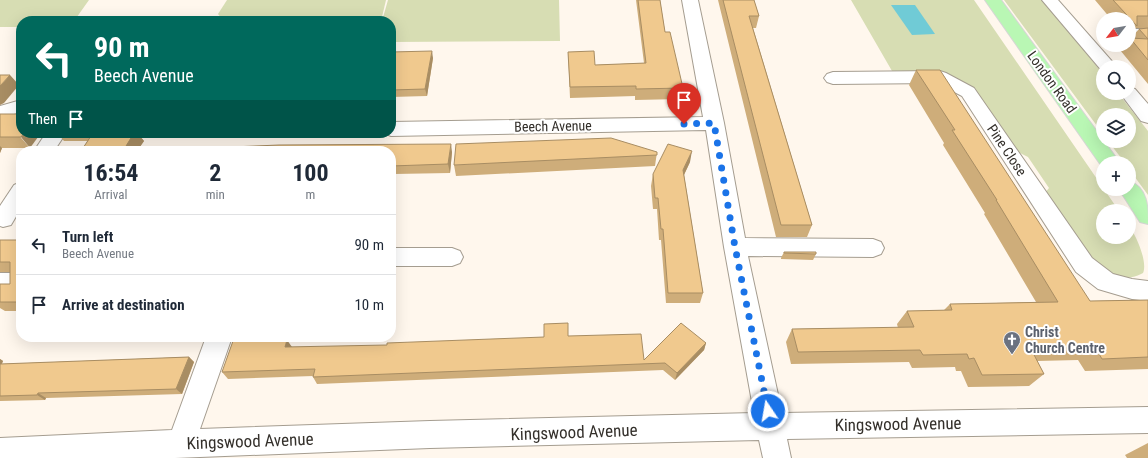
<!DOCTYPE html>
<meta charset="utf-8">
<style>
body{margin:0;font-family:"Roboto Condensed",sans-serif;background:#f6f6f7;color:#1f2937;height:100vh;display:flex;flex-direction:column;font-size:15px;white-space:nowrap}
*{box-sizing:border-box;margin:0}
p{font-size:13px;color:#747a83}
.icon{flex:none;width:22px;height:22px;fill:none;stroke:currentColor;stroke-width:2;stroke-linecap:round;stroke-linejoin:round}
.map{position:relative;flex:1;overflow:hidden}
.sheet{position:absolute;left:16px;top:146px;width:380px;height:196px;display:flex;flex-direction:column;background:#fff;border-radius:16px;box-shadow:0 4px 16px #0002}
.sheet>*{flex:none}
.guide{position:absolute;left:16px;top:16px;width:380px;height:122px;border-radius:16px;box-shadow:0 4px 16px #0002;background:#00695c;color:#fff;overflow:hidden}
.needle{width:26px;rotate:239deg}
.tools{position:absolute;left:1096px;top:12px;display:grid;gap:8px}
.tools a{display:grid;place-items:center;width:40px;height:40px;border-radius:50%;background:#fff;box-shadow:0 4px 16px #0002;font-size:20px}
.pin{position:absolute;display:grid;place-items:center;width:34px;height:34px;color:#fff;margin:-41px -17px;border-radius:50% 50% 50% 0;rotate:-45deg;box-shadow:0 0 4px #0007}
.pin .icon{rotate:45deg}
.me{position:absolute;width:44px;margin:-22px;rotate:348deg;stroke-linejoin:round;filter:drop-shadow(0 0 3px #0008)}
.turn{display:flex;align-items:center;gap:14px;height:84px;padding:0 12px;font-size:18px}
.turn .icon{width:52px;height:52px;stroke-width:2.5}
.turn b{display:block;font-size:28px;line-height:34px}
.then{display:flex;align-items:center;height:38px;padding:0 12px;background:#0003;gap:8px;font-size:15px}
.eta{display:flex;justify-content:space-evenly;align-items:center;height:68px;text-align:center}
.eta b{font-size:24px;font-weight:700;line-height:28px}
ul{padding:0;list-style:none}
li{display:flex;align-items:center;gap:12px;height:60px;padding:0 12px;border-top:1px solid #e0e1e3}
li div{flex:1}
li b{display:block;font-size:15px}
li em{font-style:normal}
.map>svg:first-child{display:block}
</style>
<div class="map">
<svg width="1148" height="458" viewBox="0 0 1148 458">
<rect width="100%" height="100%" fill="#fff7ed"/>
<g fill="#d7ddb3">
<path d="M0,0H89L74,21H21V27H0Z"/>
<path d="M227,0H386L381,21H224L218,14Z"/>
<path d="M388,0H559L560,41L391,42V21H382Z"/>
<path d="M851,0H974L1119,211H1103V237H1129V226C1136,235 1148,262 1143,273C1137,277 1126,278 1119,280L1093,266L1044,194L1049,188L1028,157L1014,150L941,72L892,71Z"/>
<path d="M1004,0H1044L1103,74V93H1118L1148,131V195L1129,169V163H1125L1108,141H1129V115H1103V134Z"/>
</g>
<path fill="#70cbd6" d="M891,5H915L935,34L912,35Z"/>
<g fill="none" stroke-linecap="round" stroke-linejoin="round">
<defs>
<g id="minor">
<path d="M682,0H698L724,123L745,238L873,239L881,242L884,248L881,254L873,257L748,256L782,413L1148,407V433L787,439L791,458H763L759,440L430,448L175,458H0V438L172,430L206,337H232L200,429L430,421L754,413L724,247L706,130L391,136L384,133H391V122L703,117Z"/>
<path d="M1042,0H1058L1117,67H1103V71H1102Z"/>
<rect x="1129" y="29" width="19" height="10"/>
<path d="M940,71L946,73L974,88L1092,258L1113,274L1132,279L1148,281V301L1132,299L1098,289L1076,272L962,96L937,83L833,84L827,82L824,78L827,74L833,72Z"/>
<path d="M1129,87L1135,89L1148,104V123L1141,121L1120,93H1129Z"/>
<path d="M21,100V112L0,118V106Z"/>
<path d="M46,133H66L54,151H34Z"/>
<path d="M21,182V208L11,225L3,227L0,226V206L14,185Z"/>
<path d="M391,248H452L460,251L463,257L460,263L452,266H391Z"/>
<rect x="0" y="273" width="21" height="20"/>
</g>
<g id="major">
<path d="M985,0H1001L1120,163H1103V168Z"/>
<path d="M1129,181C1148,188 1148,207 1148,224L1140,222L1119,189H1129Z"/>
</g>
</defs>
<use href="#minor" stroke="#a59d90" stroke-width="2"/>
<use href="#major" stroke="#d6d6d5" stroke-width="2"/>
<use href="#minor" fill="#fff" fill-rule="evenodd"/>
<use href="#major" fill="#b9f7b4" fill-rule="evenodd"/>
</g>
<g fill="#cead7a">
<path d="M636,0H660L665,32L683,88L681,99L635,100V96L570,98L568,52L595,65L644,63Z"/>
<path d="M718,0H754L759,16L756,28H753L812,225L807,237H776Z"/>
<path d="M1095,0H1148V28H1136L1129,36V19H1111Z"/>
<path d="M1148,28V84L1120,50L1124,45H1129V39L1131,38L1139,29Z"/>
<path d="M391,52L433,58L427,96L391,97Z"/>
<path d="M916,70L1090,301L1148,300V369L1085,371L1078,360L1037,361L1044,374L1029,386L968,387L961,371H956L955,367L912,368L909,362L791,364L786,342L792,329L898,328L897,324L907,311L944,310L950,304L1036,302L984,214L985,213L943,145L944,143L909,85Z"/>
<path d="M0,114L30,148H2L0,153Z"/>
<path d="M57,133H140L139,135L144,141L137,151H81L88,141H64Z"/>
<path d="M391,151L452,152L450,173L394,174L393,179H391Z"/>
<path d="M657,152L655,166L456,176L454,165Z"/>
<path d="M690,162L684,175L703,293L700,303H666L661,240H659L657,209H653L651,186L653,174Z"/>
<path d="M0,240H21V311H5L0,308V284H10V272H0Z"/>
<path d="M784,252L816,254L813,260L781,259V258Z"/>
<path d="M568,336L644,360L706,343L704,350L675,380L663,370L317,384L313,377V376L228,379L222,372L387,345Z"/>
<path d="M189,357L194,362L182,394L46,398L45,400L0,401V359L3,361L2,364Z"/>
<path d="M1148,443V458H1127L1125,455Z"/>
</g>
<g fill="#a88d63">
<path d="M432,51L433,58L427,96L425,89Z"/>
<path d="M10,75L19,85L4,103L0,105V86Z"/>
<path d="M24,133H41L30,148L21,137Z"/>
<path d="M130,133H140L139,135L144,141L137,151H123Z"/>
<path d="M451,144L452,152L450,173L448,164Z"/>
<path d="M0,146L2,148L0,153Z"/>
<path d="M692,151L690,162L681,181L683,170Z"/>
<path d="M391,166L394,174L393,179L391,174Z"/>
<path d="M287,340L292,347H285Z"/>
<path d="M706,343L704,350L675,380L677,373Z"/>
<path d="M189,357L194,362L182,394L176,389Z"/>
<path d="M0,359L3,361L0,367Z"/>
<path d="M38,393L46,398L45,400L37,395Z"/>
</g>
<g fill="#f0c98e" stroke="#a88d63">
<path d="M638,0H660L665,32H670L683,88L636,89V86L570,87L568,52L594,51L595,65L646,63Z"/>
<path d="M723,0H754L759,16H749L812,225H781Z"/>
<path d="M1113,0H1148V16H1137V26Z"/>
<path d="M1148,28V39L1139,29Z"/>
<path d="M1130,38L1148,39V60Z"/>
<path d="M432,51L425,89L391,90V52Z"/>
<path d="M916,70H940L1090,301L1148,300V357L1102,359L1095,347L1031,349L1044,374L982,375L974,358L969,359L967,354L923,355L920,350L798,352L792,329L914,327L907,311L952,310L950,304L1058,302L996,200H997L952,130H955Z"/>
<path d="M0,75H10L0,86Z"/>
<path d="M0,114H21V133H24L21,137H0Z"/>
<path d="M93,133H134L123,151H81Z"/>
<path d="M611,138L657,152V155L454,165L456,144Z"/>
<path d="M451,144L448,164L391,166V151H230L232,147L279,145Z"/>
<path d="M668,144L692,151L683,170L703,293H668L663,229H661L658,198H655L653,174Z"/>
<path d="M220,150L219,151H189Z"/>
<path d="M0,240H21V302H0V284H10V262H0Z"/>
<path d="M784,252H816V254L784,253Z"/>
<path d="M568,323V336L641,334L644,360L681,323L706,343L677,373L665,363L313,377L315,369L222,372L233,341L287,340L285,347L387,345V343L544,337V324Z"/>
<path d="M189,357L176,389L38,393L37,395L0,396V364Z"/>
</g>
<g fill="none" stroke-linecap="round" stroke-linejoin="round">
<path stroke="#1a73e8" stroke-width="7" stroke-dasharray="0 12.6" d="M684,124L714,123L735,247L768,411"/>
</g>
<defs>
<symbol id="church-pin" viewBox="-11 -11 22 30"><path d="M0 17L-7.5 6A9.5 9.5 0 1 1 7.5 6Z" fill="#6b7280" stroke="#fff"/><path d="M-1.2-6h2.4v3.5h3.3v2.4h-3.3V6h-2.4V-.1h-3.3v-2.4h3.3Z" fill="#fff"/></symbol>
</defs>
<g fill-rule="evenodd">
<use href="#church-pin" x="1002" y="330" width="20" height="27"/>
</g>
<g text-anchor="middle" stroke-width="4" stroke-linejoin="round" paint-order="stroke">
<g font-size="14" fill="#34302b" stroke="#fff">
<text transform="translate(1052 82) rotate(54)" y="5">London Road</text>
<text transform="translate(553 126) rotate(-1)" y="5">Beech Avenue</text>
<text transform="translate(1007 150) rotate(56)" y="5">Pine Close</text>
</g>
<g font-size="14" font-weight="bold" fill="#5b616d" stroke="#fff" text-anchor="start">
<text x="1025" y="337">Christ<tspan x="1025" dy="16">Church Centre</tspan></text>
</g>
<g font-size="17" fill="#34302b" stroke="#fff">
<text transform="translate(898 424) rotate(-1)" y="6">Kingswood Avenue</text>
<text transform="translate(574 432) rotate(-2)" y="6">Kingswood Avenue</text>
<text transform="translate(250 441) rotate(-2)" y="6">Kingswood Avenue</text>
</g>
</g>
</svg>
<div class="tools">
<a><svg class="needle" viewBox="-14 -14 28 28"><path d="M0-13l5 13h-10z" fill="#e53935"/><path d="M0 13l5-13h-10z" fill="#747a83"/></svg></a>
<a><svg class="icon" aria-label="search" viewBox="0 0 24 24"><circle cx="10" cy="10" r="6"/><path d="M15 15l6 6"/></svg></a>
<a><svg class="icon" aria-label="layers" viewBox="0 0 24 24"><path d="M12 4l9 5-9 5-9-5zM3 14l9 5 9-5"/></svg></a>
<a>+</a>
<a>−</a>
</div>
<div class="pin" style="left:684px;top:124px;background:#d93025"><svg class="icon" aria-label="arrive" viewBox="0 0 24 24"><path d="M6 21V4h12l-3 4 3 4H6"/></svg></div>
<svg class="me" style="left:768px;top:411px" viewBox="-20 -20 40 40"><circle r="17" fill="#1a73e8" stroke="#fff" stroke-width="3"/><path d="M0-11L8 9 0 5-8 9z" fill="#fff"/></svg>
<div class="guide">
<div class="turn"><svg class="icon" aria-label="left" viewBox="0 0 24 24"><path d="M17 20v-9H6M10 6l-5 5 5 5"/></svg><div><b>90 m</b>Beech Avenue</div></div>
<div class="then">Then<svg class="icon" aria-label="arrive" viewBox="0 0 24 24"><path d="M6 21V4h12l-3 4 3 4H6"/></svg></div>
</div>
<section class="sheet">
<div class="eta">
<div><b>16:54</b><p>Arrival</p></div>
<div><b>2</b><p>min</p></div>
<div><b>100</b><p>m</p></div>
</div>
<ul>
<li><svg class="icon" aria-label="left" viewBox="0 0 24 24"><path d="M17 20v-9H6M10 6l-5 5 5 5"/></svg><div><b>Turn left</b><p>Beech Avenue</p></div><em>90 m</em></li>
<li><svg class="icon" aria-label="arrive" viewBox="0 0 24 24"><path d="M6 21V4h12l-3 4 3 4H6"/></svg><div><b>Arrive at destination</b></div><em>10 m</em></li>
</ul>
</section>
</div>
